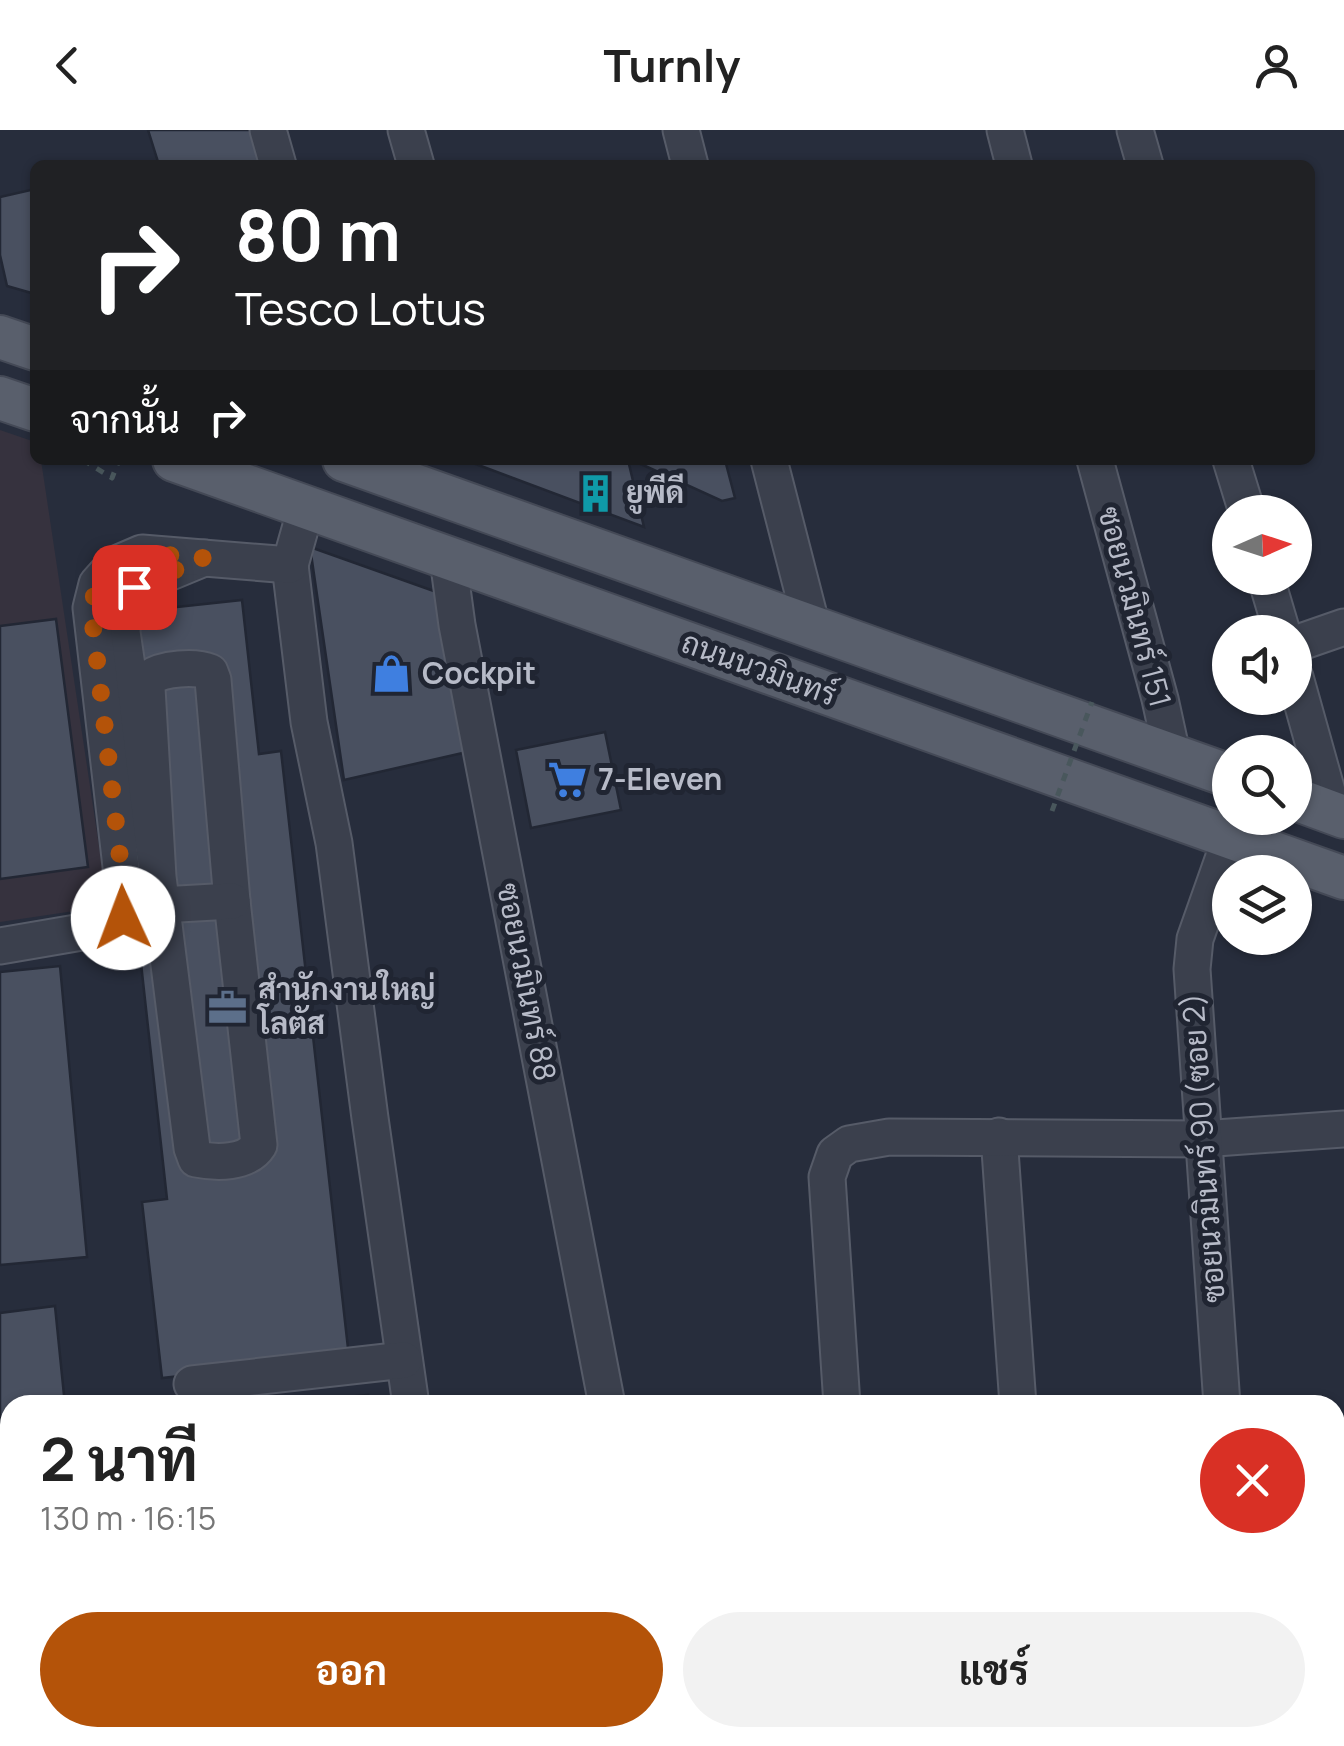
<!DOCTYPE html>
<html lang="th">
<meta charset="utf-8">
<style>
body{margin:0;font-family:Manrope,Sarabun,sans-serif;background:#f2f2f2;color:#222;height:100vh;display:flex;flex-direction:column;font-size:38px;white-space:nowrap}
*{box-sizing:border-box;margin:0}
p{font-size:32px;color:#767676}
.icon{flex:none;width:55px;height:55px;fill:none;stroke:currentColor;stroke-width:2;stroke-linecap:round;stroke-linejoin:round}
.map{position:relative;flex:1;overflow:hidden}
.panel{position:absolute;left:0px;top:1265px;width:1345px;height:352px;display:flex;flex-direction:column;background:#fff;border-radius:30px 30px 0 0;box-shadow:0 2px 8px #0004}
.panel>*{flex:none}
.guide{position:absolute;left:30px;top:30px;width:1285px;height:305px;border-radius:15px;box-shadow:0 2px 8px #0004;background:#202124;color:#fff;overflow:hidden}
.needle{width:65px;rotate:87deg}
.tools{position:absolute;left:1212px;top:365px;display:grid;gap:20px}
.tools a{display:grid;place-items:center;width:100px;height:100px;border-radius:50%;background:#fff;box-shadow:0 2px 8px #0004;font-size:50px}
.pin{position:absolute;display:grid;place-items:center;width:85px;height:85px;color:#fff;margin:-42px;border-radius:20px;box-shadow:0 5px 15px #0006}
.me{position:absolute;width:110px;margin:-55px;rotate:358deg;stroke-linejoin:round;filter:drop-shadow(0 0 8px #0008)}
.turn{display:flex;align-items:center;gap:35px;height:210px;padding:0 40px;font-size:45px}
.turn .icon{width:130px;height:130px;stroke-width:2.5}
.turn b{display:block;font-size:70px;line-height:85px}
.then{display:flex;align-items:center;height:95px;padding:0 40px;background:#0003;gap:20px;font-size:38px}
.round{display:grid;place-items:center;flex:none;width:105px;height:105px;border-radius:52px;background:#f2f2f2}
.summary{display:flex;align-items:center;justify-content:space-between;height:170px;padding:0 40px}
h1{font-size:60px;font-weight:700;line-height:75px}
.primary-button{display:flex;gap:20px;margin-top:auto;padding:20px 40px}
.primary-button a{flex:1;height:115px;border-radius:60px;background:#b45309;color:#fff;font-size:40px;font-weight:700;line-height:115px;text-align:center}
.primary-button a+a{background:#f2f2f2;color:#222}
header{display:flex;justify-content:space-between;align-items:center;height:130px;padding:0 40px;background:#fff;font-size:45px;font-weight:700}
.map>svg:first-child{display:block}
</style>
<header><svg class="icon" aria-label="back" viewBox="0 0 24 24"><path d="M15 5l-7 7 7 7"/></svg>Turnly<svg class="icon" aria-label="person" viewBox="0 0 24 24"><circle cx="12" cy="8" r="4"/><path d="M4 21q1-7 8-7t8 7"/></svg></header>
<div class="map">
<svg width="1344" height="1616" viewBox="0 0 1344 1616">
<rect width="100%" height="100%" fill="#272d3c"/>
<path fill="#36323e" d="M0,300L35,312V330H41L108,776L0,792Z"/>
<g fill="#495060" stroke="#222734" stroke-width="2.5">
<path d="M148,0H251L262,35H159Z"/>
<path d="M35,59V164L7,156L0,125V67Z"/>
<path d="M465,330H628L644,397Z"/>
<path d="M632,330H725L735,368L722,371Z"/>
<path d="M310,417L445,465L467,622L344,650Z"/>
<path d="M242,470L259,624L281,621L349,1227L162,1248L142,1072L167,1069L134,770L153,768L121,483Z"/>
<path d="M56,489L88,737L0,749V496Z"/>
<path d="M605,602L621,680L531,698L516,620Z"/>
<path d="M60,836L87,1127L0,1135V842Z"/>
<path d="M55,1176L65,1275H10V1608H98V1616H0V1183Z"/>
<path d="M368,1265V1275H272Z"/>
</g>
<g fill="none" stroke-linecap="round" stroke-linejoin="round">
<defs>
<g id="minor">
<path d="M268,0L278,35"/>
<path d="M406,0L416,35"/>
<path d="M681,0L690,35"/>
<path d="M1005,0L1014,35"/>
<path d="M1135,0L1145,35"/>
<path d="M769,330L812,497"/>
<path d="M1095,330L1160,569L1172,624"/>
<path d="M1231,330L1247,382"/>
<path d="M448,429L457,495L607,1275"/>
<path d="M290,435L309,592L334,713L370,988L411,1275"/>
<path d="M1266,448L1282,502"/>
<path d="M1295,514L1344,497"/>
<path d="M1295,547L1333,683"/>
<path d="M158,747L147,558L149,548C163,538 195,536 210,542L213,550L232,771L259,1015C247,1034 216,1033 196,1029L192,1018L158,747L122,502C123,485 123,470 134,457L204,428"/>
<path d="M161,775L232,771"/>
<path d="M0,816L117,796L123,789L125,771L91,478L97,454L114,435L142,423L290,435L306,378"/>
<path d="M999,1006L1018,1275"/>
<path d="M192,1254L404,1230"/>
<path d="M842,1275L827,1047L835,1024L849,1014L889,1007L1202,1009L1344,999"/>
<path d="M1222,1275L1192,839L1195,809L1231,707"/>
<path d="M185,1608L186,1616"/>
<path d="M673,1608L674,1616"/>
<path d="M866,1608L867,1616"/>
<path d="M1042,1608V1616"/>
<path d="M1246,1608V1616"/>
<path d="M263,1616L325,1608"/>
</g>
<g id="major">
<path d="M0,207L35,219"/>
<path d="M0,268L35,280"/>
<path d="M174,330L1344,748"/>
<path d="M344,330L1230,646"/>
<path d="M1295,669L1344,687"/>
</g>
</defs>
<use href="#minor" stroke="#565b68" stroke-width="39"/>
<use href="#major" stroke="#444956" stroke-width="46"/>
<path stroke="#49575c" stroke-width="5" stroke-dasharray="8 8" stroke-linecap="butt" d="M83,330L112,348L119,330"/>
<use href="#minor" stroke="#3b404d" stroke-width="35"/>
<use href="#major" stroke="#595f6c" stroke-width="42"/>
<path stroke="#49575c" stroke-width="5" stroke-dasharray="8 8" stroke-linecap="butt" d="M1052,681L1092,572"/>
</g>
<g fill="none" stroke-linecap="round" stroke-linejoin="round">
<path stroke="#b45309" stroke-width="18" stroke-dasharray="0 32.4" d="M123,788L125,771L91,478L97,454L114,435L142,423L204,428L134,457"/>
</g>
<defs>
<symbol id="building-bare" viewBox="-9 -9 18 18"><path d="M-4-6H4V6H1V3H-1V6H-4ZM-2.5-4.3h1.7v1.8h-1.7ZM.8-4.3h1.7v1.8H.8ZM-2.5-1h1.7V.8h-1.7ZM.8-1h1.7V.8H.8Z" fill="#0f9aa8" stroke="#202532" stroke-width="2.5" paint-order="stroke"/></symbol>
<symbol id="shop-bare" viewBox="-9 -9 18 18"><path d="M-5-2.5h2.3a2.7 3.5 0 0 1 5.4 0H5L5.5 6h-11ZM-1.5-2.5h3a1.5 2.3 0 0 0-3 0Z" fill="#3f7fe0" stroke="#202532" stroke-width="2.5" paint-order="stroke"/></symbol>
<symbol id="supermarket-bare" viewBox="-9 -9 18 18"><path d="M-6-5.5h2.5l.6 2H6L4.5 2H-2.5L-4.4-4H-6ZM-1.5 3.2a1.3 1.3 0 1 0 .1 0ZM3 3.2a1.3 1.3 0 1 0 .1 0Z" fill="#3f7fe0" stroke="#202532" stroke-width="2.5" paint-order="stroke"/></symbol>
<symbol id="office-bare" viewBox="-9 -9 18 18"><path d="M-6-3h4V-5.5h4V-3h4V5H-6ZM-1-4.5V-3h2v-1.5ZM-6 0V1H6V0Z" fill="#5c6f8a" stroke="#202532" stroke-width="2.5" paint-order="stroke"/></symbol>
</defs>
<g fill-rule="evenodd">
<use href="#building-bare" x="568" y="336" width="55" height="55"/>
<use href="#shop-bare" x="364" y="516" width="55" height="55"/>
<use href="#supermarket-bare" x="540" y="622" width="55" height="55"/>
<use href="#office-bare" x="200" y="850" width="55" height="55"/>
</g>
<g text-anchor="middle" stroke-width="10" stroke-linejoin="round" paint-order="stroke">
<g font-size="30" font-weight="bold" fill="#b7bbc8" stroke="#202532" text-anchor="start">
<text x="626" y="373">ยูพีดี</text>
<text x="422" y="554">Cockpit</text>
<text x="598" y="660">7-Eleven</text>
<text x="258" y="870">สำนักงานใหญ่<tspan x="258" dy="34">โลตัส</tspan></text>
</g>
<g font-size="30" fill="#b7bbc8" stroke="#202532">
<text transform="translate(1134 477) rotate(75)" y="10">ซอยนวมินทร์ 151</text>
<text transform="translate(759 539) rotate(20)" y="10">ถนนนวมินทร์</text>
<text transform="translate(526 852) rotate(79)" y="10">ซอยนวมินทร์ 88</text>
<text transform="translate(1204 1018) rotate(-94)" y="10">ซอยนวมินทร์ 90 (ซอย 2)</text>
</g>
</g>
</svg>
<div class="tools">
<a><svg class="needle" viewBox="-14 -14 28 28"><path d="M0-13l5 13h-10z" fill="#e53935"/><path d="M0 13l5-13h-10z" fill="#767676"/></svg></a>
<a><svg class="icon" aria-label="sound" viewBox="0 0 24 24"><path d="M4 9h4l5-4v14l-5-4H4zM17 9q2 3 0 6"/></svg></a>
<a><svg class="icon" aria-label="search" viewBox="0 0 24 24"><circle cx="10" cy="10" r="6"/><path d="M15 15l6 6"/></svg></a>
<a><svg class="icon" aria-label="layers" viewBox="0 0 24 24"><path d="M12 4l9 5-9 5-9-5zM3 14l9 5 9-5"/></svg></a>
</div>
<div class="pin" style="left:134px;top:457px;background:#d93025"><svg class="icon" aria-label="arrive" viewBox="0 0 24 24"><path d="M6 21V4h12l-3 4 3 4H6"/></svg></div>
<svg class="me" style="left:123px;top:788px" viewBox="-20 -20 40 40"><circle r="19" fill="#fff"/><path d="M0-13L10 11 0 6-10 11z" fill="#b45309"/></svg>
<div class="guide">
<div class="turn"><svg class="icon" aria-label="right" viewBox="0 0 24 24"><path d="M7 20v-9h11M14 6l5 5-5 5"/></svg><div><b>80 m</b>Tesco Lotus</div></div>
<div class="then">จากนั้น<svg class="icon" aria-label="right" viewBox="0 0 24 24"><path d="M7 20v-9h11M14 6l5 5-5 5"/></svg></div>
</div>
<section class="panel">
<div class="summary"><div><h1>2 นาที</h1><p>130 m · 16:15</p></div><a class="round" style="background:#d93025;color:#fff"><svg class="icon" aria-label="close" viewBox="0 0 24 24"><path d="M6 6l12 12M18 6L6 18"/></svg></a></div>
<div class="primary-button"><a>ออก</a><a>แชร์</a></div>
</section>
</div>
